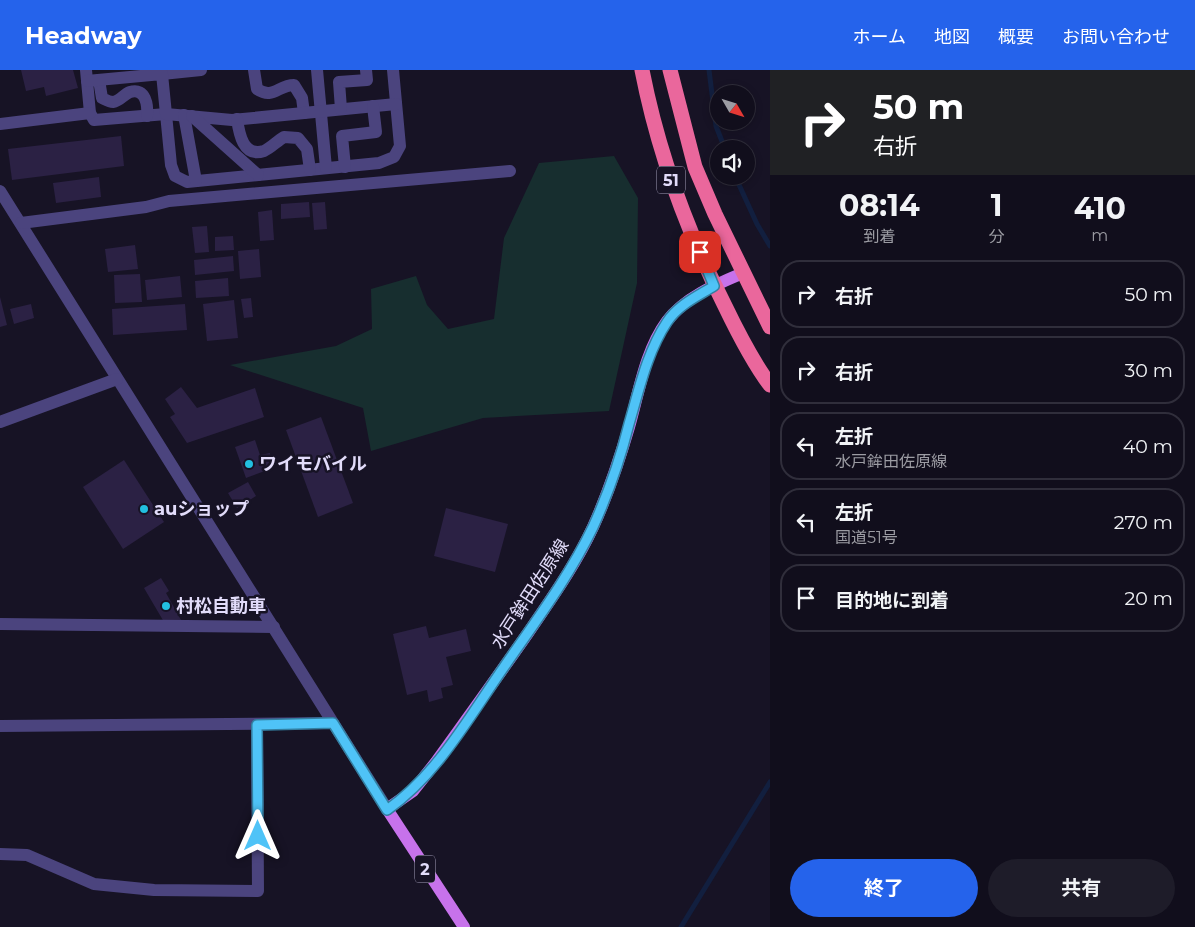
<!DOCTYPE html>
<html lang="ja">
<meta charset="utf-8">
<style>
body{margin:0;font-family:Montserrat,"Noto Sans JP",sans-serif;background:#1e1c29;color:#f1f3f6;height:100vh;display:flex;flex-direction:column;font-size:19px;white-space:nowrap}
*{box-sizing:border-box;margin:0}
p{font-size:16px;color:#9c9ca3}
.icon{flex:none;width:28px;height:28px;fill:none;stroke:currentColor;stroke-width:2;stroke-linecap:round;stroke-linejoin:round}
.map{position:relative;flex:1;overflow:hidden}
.sheet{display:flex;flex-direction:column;background:#110e1c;width:425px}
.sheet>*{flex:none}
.hud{background:#202124;color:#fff;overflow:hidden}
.needle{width:32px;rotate:129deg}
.controls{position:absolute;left:710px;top:15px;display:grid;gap:10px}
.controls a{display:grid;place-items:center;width:45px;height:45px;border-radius:50%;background:#110e1c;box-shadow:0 2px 8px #0003,0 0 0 1px #302e3b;font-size:25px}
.pin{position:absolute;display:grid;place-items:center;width:42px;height:42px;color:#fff;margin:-21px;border-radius:10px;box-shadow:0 2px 8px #0006}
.me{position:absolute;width:55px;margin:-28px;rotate:0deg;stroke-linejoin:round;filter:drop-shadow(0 0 4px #0008)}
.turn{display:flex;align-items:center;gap:18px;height:105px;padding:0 20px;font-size:22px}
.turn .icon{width:65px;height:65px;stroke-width:2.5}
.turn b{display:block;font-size:35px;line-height:42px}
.eta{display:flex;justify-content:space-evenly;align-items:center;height:85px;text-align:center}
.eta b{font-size:30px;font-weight:700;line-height:35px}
.primary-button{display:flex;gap:10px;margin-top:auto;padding:10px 20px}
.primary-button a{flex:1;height:58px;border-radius:30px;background:#2563eb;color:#fff;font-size:20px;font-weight:700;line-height:58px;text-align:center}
.primary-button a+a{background:#1e1c29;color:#f1f3f6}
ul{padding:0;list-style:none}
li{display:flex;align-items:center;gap:15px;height:68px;margin:0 10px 8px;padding:0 10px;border:2px solid #302e3b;border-radius:20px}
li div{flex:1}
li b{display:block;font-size:19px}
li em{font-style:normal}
header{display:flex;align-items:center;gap:30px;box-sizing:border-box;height:70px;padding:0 25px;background:#2563eb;color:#fff}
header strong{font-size:24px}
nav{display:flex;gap:28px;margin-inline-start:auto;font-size:18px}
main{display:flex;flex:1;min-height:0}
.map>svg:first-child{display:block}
</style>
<header>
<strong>Headway</strong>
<nav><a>ホーム</a><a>地図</a><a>概要</a><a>お問い合わせ</a></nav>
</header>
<main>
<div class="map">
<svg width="770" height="857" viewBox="0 0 770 857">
<rect width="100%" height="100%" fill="#171325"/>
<path fill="#172e2f" d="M614,86L638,128L637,213L609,341L483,348L371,381L363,338L230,295L336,276L372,259L371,219L416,206L427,235L448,259L494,249L504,168L539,93Z"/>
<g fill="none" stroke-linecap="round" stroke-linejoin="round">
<g stroke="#121f3f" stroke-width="5">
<path d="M709,0L716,56L725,79"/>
<path d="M735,106L757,154L770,176"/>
<path d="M681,857L770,712"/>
</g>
</g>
<g fill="#2b2144">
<path d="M21,0H73L78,18L46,26L44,17L26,21Z"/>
<path d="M121,66L124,96L12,110L8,79Z"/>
<path d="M99,107L101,127L56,133L53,113Z"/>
<path d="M309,132L310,147L281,149V134Z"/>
<path d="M325,132L327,159L314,160L312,133Z"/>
<path d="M272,140L274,170L260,171L258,142Z"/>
<path d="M207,156L209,182L195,183L192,157Z"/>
<path d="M233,166L234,180L215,181V167Z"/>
<path d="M135,175L138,199L108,202L105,179Z"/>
<path d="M259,179L261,207L240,209L238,181Z"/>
<path d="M233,186L234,201L195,205L194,190Z"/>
<path d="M140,204L142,232L115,233L114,205Z"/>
<path d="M180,206L182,227L147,230L145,210Z"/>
<path d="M228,208L229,226L196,228L195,211Z"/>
<path d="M0,227L7,255L0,257Z"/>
<path d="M251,228L253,247L244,248L241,229Z"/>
<path d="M234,230L238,268L207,271L203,234Z"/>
<path d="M31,234L34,248L14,254L10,239Z"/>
<path d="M185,234L187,260L113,265L112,239Z"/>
<path d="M181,317L197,338L255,318L264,347L187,373L170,347L175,344L165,329Z"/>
<path d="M321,347L353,433L318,447L286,360Z"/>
<path d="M255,370L260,385L270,383V399L246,408L235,377Z"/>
<path d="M124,390L164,452L123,479L83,417Z"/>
<path d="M248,412L256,426L237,438L228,423Z"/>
<path d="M446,438L508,454L495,502L434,486Z"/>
<path d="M161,508L169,521L166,523L181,550L164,552L144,518Z"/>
<path d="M426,556L429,568L466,559L471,581L446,587L453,615L441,618L443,628L429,632L427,620L407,625L393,564Z"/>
</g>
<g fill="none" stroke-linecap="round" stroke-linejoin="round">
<g stroke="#4b447e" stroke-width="12">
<path d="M86,0L90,43L94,50L166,44L171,95L175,106L187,112L379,93L394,87L400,76L393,0"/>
<path d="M162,0V4L201,0"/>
<path d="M254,0L257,19C273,30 278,15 294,15L302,28L304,43"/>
<path d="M317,0L326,98"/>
<path d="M99,10L102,28C106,30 109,32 113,32C120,31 124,24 130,22C146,17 148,36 147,46"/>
<path d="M87,11L162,4L166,44L232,50L396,34"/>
<path d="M341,39L339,12L367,10L366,0"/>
<path d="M184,45L196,111"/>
<path d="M192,46L258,105"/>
<path d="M237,49C239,63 243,88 264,81C271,78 277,71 284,67L298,68L307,79L310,100"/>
<path d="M0,54L90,43"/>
<path d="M345,97L342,66L376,62L373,36"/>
<path d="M0,121L387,739"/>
<path d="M21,153L146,137L169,131L510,101"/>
<path d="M0,352L117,309"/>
<path d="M0,554L274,557"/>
<path d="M0,656L333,653"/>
<path d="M0,784L27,785L94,814L154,820L258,821L257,655"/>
</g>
<path stroke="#c772eb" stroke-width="12" d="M464,857L387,739L413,721L436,692C467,649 498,606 528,563C551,529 576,494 593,457C608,424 619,391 629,357C639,322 645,281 667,251C685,227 717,214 743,203"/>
<g stroke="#ea679c" stroke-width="15">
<path d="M642,0C658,82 687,161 725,236C738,263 752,291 770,315"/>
<path d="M670,0L695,97L715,144L770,257"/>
</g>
</g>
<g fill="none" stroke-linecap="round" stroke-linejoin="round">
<defs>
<path id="route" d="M258,766L257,655L333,653L387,740C437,705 469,647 504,597C535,552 569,507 593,457C608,424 620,390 629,354C639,320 647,282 667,252C678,235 698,226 714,216L700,182"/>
</defs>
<use href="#route" stroke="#337fa1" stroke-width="12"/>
<use href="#route" stroke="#4fc3f7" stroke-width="9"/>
</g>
<g fill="#22bfe0" stroke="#171325" stroke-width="2">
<circle cx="249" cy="394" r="5"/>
<circle cx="144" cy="439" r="5"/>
<circle cx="166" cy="536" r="5"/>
</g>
<g text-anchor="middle" stroke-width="5" stroke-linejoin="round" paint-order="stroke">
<g fill="#171325" stroke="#a5a0ba" stroke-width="1">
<rect x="657" y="96.5" width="28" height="27" rx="4"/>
<rect x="415" y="785.5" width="20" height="27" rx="4"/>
</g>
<g font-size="16" font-weight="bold" fill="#e2dcfa">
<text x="671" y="116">51</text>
<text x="425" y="805">2</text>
</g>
<g font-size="18" font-weight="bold" fill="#e2dcfa" stroke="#171325" text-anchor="start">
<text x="259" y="400">ワイモバイル</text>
<text x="154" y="445">auショップ</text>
<text x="176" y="542">村松自動車</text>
</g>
<g font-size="18" fill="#e2dcfa" stroke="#171325">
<text transform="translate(530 524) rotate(-57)" y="6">水戸鉾田佐原線</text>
</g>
</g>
</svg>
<div class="controls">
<a><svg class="needle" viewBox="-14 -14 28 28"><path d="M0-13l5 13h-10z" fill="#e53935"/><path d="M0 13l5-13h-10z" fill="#9c9ca3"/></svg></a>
<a><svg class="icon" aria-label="sound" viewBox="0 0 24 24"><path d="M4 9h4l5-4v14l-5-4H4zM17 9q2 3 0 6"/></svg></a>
</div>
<div class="pin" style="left:700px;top:182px;background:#d93025"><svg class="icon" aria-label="arrive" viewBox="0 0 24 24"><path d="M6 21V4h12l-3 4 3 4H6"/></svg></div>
<svg class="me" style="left:258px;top:766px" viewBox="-20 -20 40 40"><path d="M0-17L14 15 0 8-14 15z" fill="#4fc3f7" stroke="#fff" stroke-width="4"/></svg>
</div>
<section class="sheet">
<div class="hud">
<div class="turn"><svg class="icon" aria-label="right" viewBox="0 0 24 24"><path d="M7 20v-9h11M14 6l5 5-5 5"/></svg><div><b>50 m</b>右折</div></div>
</div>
<div class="eta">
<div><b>08:14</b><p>到着</p></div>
<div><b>1</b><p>分</p></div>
<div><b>410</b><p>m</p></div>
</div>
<ul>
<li><svg class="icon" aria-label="right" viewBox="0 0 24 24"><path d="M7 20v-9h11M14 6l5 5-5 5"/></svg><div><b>右折</b></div><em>50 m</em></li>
<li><svg class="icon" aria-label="right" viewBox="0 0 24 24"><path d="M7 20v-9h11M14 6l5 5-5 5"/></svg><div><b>右折</b></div><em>30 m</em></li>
<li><svg class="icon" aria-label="left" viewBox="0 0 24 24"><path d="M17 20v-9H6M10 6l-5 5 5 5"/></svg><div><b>左折</b><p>水戸鉾田佐原線</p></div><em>40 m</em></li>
<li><svg class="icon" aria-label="left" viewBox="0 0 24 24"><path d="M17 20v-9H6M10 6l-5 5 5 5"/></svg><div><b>左折</b><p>国道51号</p></div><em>270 m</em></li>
<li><svg class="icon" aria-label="arrive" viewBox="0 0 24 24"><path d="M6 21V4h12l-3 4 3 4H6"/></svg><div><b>目的地に到着</b></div><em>20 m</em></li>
</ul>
<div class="primary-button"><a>終了</a><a>共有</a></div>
</section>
</main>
